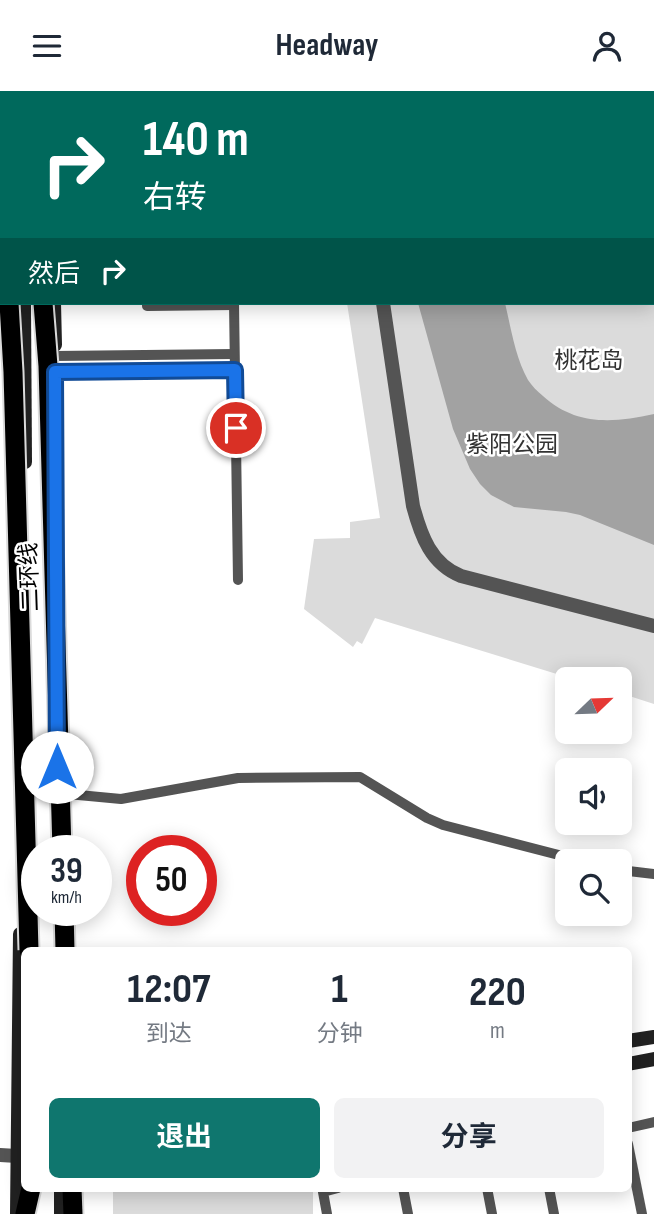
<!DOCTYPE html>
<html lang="zh">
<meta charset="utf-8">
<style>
body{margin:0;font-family:"Sofia Sans Condensed","Noto Sans SC",sans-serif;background:#f2f2f3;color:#1f2937;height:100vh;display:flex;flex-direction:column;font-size:26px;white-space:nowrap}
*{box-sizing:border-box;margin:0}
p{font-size:23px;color:#747a83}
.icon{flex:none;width:38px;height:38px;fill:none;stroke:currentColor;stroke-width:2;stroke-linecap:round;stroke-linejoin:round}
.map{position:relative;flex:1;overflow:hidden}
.side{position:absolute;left:21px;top:856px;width:611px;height:245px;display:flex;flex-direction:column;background:#fff;border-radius:10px;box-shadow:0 4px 18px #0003}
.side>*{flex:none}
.hud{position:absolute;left:0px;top:0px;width:654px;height:214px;box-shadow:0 4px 18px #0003;background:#00695c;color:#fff;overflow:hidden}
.needle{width:46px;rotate:67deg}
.tools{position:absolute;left:555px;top:576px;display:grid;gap:14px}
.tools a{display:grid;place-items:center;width:77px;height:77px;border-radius:10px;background:#fff;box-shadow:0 4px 18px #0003;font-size:35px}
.speed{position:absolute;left:21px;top:744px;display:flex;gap:14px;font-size:35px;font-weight:700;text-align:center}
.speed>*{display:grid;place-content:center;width:91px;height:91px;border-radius:50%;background:#fff;box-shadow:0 4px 18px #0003;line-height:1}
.speed small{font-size:18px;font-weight:400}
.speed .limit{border:10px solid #d22;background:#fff;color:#111}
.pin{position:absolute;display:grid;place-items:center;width:60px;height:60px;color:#fff;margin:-30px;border:4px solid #fff;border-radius:50%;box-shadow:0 2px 7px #0007}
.me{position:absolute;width:77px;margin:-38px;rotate:0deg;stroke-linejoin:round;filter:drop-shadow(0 0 5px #0008)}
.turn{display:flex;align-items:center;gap:24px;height:147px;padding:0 28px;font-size:32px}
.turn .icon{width:91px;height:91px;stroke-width:2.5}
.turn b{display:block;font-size:49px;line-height:60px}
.then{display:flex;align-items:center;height:66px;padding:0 28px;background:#0003;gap:14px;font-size:26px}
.eta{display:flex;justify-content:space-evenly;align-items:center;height:119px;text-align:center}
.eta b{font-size:42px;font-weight:700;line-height:49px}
.primary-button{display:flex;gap:14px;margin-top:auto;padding:14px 28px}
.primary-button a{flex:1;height:80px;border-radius:10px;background:#0f766e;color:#fff;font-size:28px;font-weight:700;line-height:80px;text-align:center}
.primary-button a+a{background:#f2f2f3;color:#1f2937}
header{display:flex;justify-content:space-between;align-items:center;height:91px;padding:0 28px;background:#fff;font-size:32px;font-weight:700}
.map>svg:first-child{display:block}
</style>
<header><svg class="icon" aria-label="menu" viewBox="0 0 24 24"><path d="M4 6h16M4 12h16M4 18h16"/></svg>Headway<svg class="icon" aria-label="person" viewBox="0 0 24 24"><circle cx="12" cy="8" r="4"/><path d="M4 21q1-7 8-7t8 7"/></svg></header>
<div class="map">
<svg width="654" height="1123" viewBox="0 0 654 1123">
<rect width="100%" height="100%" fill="#fff"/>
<g fill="#dbdbdb">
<path d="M243,0H654V613L620,602V588H573L375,527L362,553L357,550L353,556L304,518L314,448L350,447V431L380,427L347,212H653V2H243Z"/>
<rect x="113" y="1097" width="200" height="26"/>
</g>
<g fill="#a2a2a2">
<path d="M392,0H654V55L653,54V2H392Z"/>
<path d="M418,212H505C511,237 515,266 528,289C532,295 537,300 543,305C576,335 613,332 654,323V454L580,424L566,421L514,416L491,404L480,393L470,378L453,338Z"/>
</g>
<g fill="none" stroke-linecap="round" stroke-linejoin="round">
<defs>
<g id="trunk">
<path d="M18,0V2"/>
<path d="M0,75L2,84"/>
<path d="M64,819L65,859"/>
<path d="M72,1097L73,1123"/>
<path d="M25,1123L31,1097"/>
</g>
</defs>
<use href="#trunk" stroke="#dbdbdb" stroke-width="23"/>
<g stroke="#545454" stroke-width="10">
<path d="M144,0V2"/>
<path d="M147,212V215L234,214"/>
<path d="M234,212L238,489"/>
<path d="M55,265L234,263"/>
<path d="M55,281L235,279"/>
<path d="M57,702L121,708L238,687L360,686L427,727L443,734L582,770"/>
<path d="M620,779L654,783"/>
<path d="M628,1037L654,1031"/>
<path d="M628,1053L642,1123"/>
<path d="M403,1097L408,1123"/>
<path d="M487,1097L492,1123"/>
<path d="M549,1097L554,1123"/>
<path d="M327,1123L323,1101L338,1097"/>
</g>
<g stroke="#545454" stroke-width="14">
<path d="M328,0L329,2"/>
<path d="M383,212L413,415C421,445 431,473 461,485L654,535"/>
</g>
<g stroke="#545454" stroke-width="14">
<path d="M165,0V2"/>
<path d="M0,1064L17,1065"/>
</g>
<g stroke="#212121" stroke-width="14">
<path d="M53,0V2"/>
<path d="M24,212L25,371"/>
<path d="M54,212L55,254"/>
<path d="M628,950L654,946"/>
<path d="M628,973L654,968"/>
<path d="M61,1097V1123"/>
<path d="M17,1123L20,843"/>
</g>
<use href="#trunk" stroke="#000" stroke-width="19"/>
<defs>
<g id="trunk-bridge">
<path d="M9,212L13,281L29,859"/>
<path d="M43,212L48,275L62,760"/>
</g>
</defs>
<use href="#trunk-bridge" stroke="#dbdbdb" stroke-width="23" stroke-linecap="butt"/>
<use href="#trunk-bridge" stroke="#000" stroke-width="19"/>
</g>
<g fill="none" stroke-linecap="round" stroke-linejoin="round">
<defs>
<path id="route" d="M57,676L55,281L235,279L236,337"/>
</defs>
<use href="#route" stroke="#114b97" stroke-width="18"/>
<use href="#route" stroke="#1a73e8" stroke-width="12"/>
</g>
<g text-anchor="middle" stroke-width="5" stroke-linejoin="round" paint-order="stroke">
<g font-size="23" fill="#323232" stroke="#fff">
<text x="589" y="277">桃花岛</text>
<text x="512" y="361">紫阳公园</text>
</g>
<g font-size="23" fill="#000" stroke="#fff">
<text transform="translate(29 486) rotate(-92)" y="8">二环线</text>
</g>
</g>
</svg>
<div class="tools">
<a><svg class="needle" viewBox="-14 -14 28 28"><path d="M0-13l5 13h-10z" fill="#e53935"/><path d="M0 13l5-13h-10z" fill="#747a83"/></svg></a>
<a><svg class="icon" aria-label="sound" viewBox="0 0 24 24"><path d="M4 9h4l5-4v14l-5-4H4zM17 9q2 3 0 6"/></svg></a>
<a><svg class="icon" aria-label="search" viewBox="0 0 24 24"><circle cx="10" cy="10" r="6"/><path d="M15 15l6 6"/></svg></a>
</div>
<div class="speed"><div>39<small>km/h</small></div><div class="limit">50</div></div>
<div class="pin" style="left:236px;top:337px;background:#d93025"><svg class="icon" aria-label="arrive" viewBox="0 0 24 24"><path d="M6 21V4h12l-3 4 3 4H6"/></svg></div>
<svg class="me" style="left:57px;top:676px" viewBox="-20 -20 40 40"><circle r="19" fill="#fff"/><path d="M0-13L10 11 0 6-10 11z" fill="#1a73e8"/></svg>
<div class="hud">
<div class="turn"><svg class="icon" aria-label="right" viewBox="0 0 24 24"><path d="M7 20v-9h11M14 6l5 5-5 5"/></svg><div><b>140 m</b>右转</div></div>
<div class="then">然后<svg class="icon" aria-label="right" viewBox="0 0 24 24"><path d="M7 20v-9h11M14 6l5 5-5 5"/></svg></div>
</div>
<section class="side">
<div class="eta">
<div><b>12:07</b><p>到达</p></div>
<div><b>1</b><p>分钟</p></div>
<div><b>220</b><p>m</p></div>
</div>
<div class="primary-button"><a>退出</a><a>分享</a></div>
</section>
</div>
